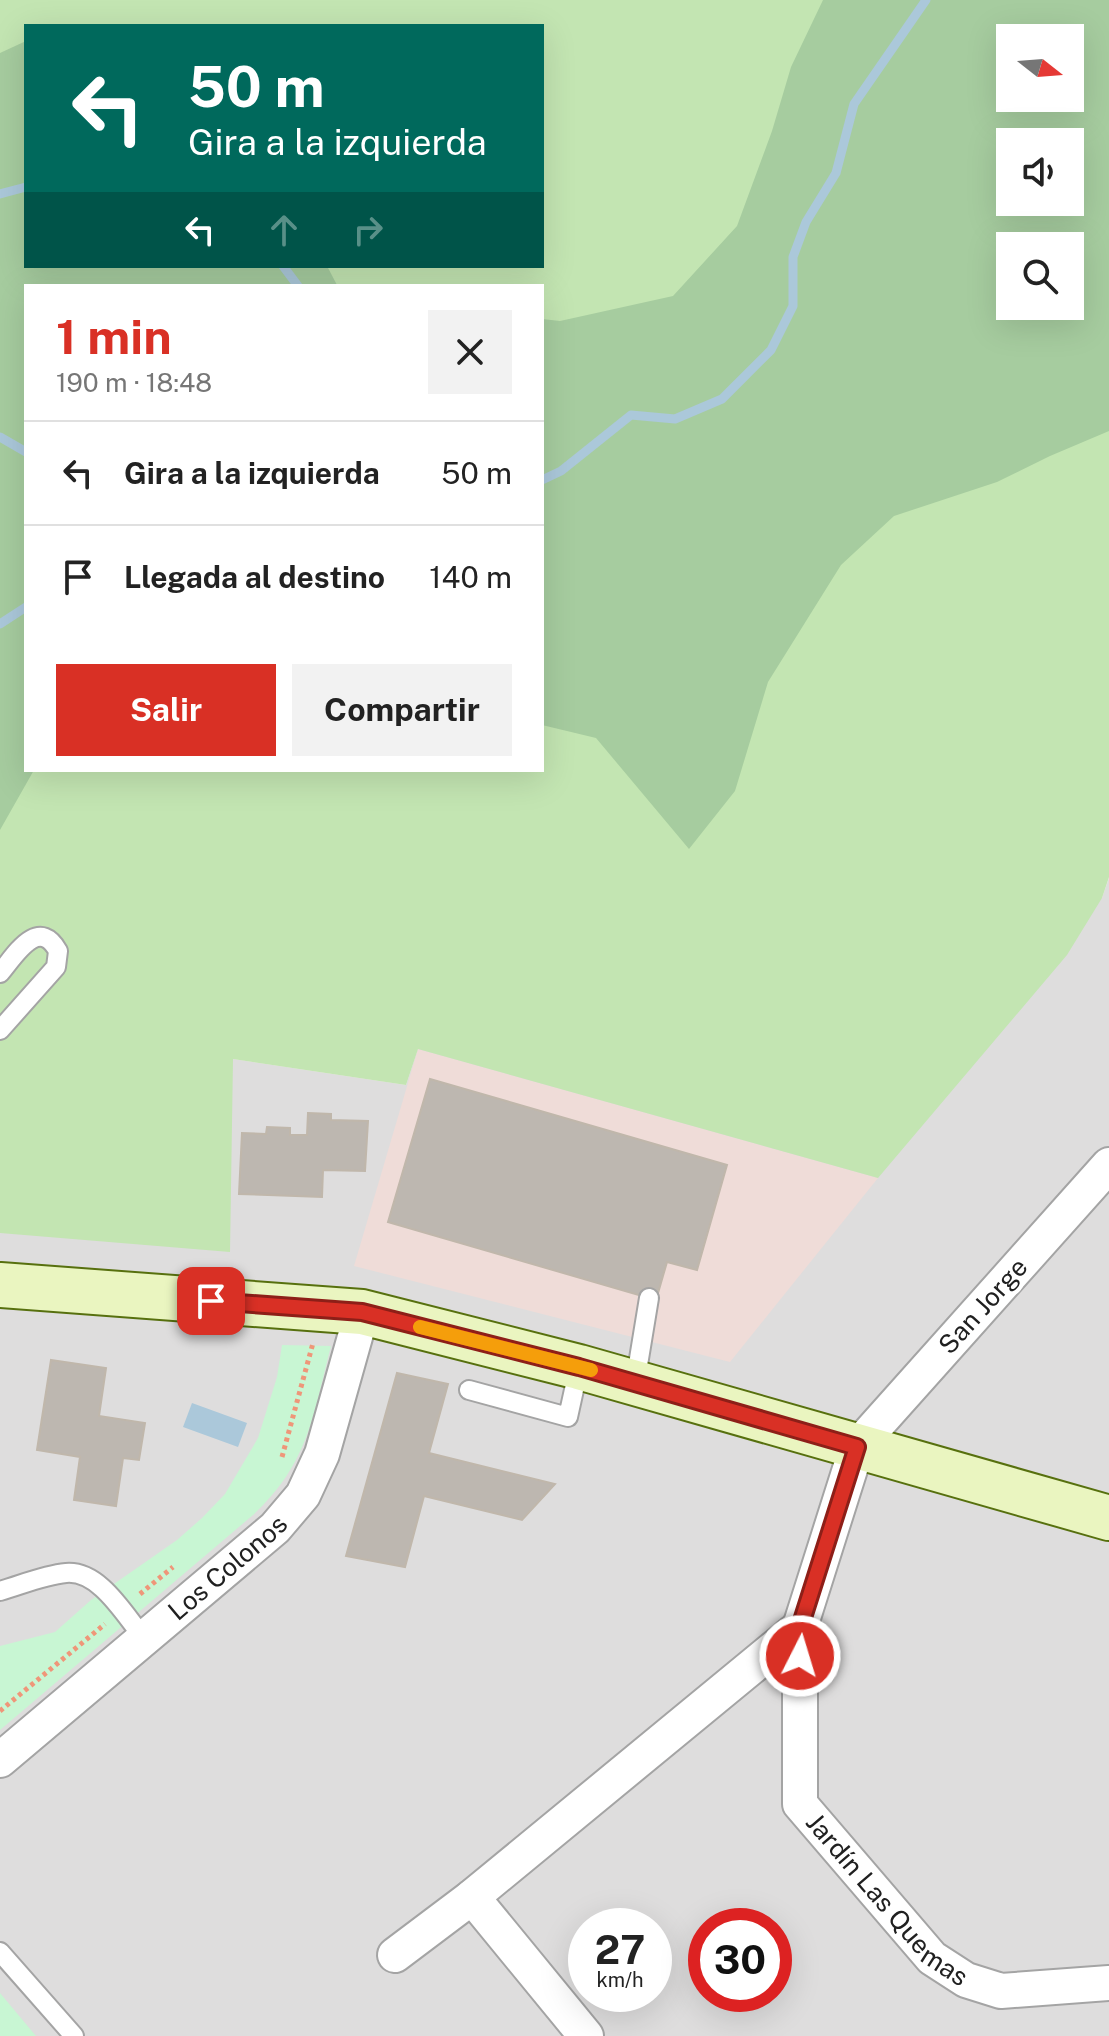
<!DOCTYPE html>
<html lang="es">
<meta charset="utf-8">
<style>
body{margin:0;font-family:"Public Sans",sans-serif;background:#f2f2f2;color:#222;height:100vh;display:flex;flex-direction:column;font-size:30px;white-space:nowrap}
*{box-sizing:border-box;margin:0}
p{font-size:26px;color:#767676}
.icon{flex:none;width:44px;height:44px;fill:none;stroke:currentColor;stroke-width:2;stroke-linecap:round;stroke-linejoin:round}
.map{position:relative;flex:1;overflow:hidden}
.details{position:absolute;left:24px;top:284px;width:520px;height:488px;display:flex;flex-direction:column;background:#fff;border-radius:0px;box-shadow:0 8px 32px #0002}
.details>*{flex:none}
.guide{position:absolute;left:24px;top:24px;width:520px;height:244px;border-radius:0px;box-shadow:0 8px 32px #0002;background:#00695c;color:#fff;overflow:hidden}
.needle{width:52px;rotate:107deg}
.tools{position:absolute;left:996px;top:24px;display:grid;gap:16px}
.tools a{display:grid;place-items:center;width:88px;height:88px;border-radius:0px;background:#fff;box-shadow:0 8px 32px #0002;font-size:40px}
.speed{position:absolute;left:568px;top:1908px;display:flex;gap:16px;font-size:40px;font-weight:700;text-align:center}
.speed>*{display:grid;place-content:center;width:104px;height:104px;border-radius:50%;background:#fff;box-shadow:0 8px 32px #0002;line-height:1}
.speed small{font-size:20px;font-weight:400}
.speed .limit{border:12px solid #d22;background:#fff;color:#111}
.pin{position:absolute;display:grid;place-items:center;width:68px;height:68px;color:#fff;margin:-34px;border-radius:16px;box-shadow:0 4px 12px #0006}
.me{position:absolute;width:88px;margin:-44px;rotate:5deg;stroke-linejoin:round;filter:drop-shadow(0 0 6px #0008)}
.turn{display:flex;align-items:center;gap:28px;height:168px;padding:0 32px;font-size:36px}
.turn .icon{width:104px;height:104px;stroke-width:2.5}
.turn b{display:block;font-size:56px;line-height:68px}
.lanes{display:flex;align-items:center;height:76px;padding:0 32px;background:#0003;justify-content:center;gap:40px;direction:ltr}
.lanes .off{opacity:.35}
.round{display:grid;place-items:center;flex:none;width:84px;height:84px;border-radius:0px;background:#f2f2f2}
.head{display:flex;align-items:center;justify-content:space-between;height:136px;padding:0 32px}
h1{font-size:48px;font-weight:700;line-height:60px;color:#d93025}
.action{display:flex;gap:16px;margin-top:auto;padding:16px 32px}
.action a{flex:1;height:92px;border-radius:0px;background:#d93025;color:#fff;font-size:32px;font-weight:700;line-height:92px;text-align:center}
.action a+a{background:#f2f2f2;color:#222}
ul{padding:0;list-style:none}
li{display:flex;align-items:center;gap:24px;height:104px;padding:0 32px;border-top:2px solid #e0e0e0}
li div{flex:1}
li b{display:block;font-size:30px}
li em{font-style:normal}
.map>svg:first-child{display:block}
</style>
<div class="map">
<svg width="1109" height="2036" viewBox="0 0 1109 2036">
<rect width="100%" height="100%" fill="#f0eee7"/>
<path fill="#dedddd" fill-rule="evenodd" d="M1109,878V2036H0V1220L233,1059L406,1085L418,1049L1102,898ZM586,1926H654V1994H586ZM706,1926H774V1994H706Z"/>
<path fill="#efdcd8" d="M418,1049L878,1178L730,1362L354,1266Z"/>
<path fill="#c3e5b2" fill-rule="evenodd" d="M0,0H1109V877L1102,898L1067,955L878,1178L418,1049L406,1085L233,1059L230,1252L0,1233ZM26,26H542V266H26ZM1010,38H1070V98H1010ZM1010,142H1070V202H1010ZM1010,246H1070V306H1010ZM26,286H542V770H26Z"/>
<g fill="#a6cc9f" fill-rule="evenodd">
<path d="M823,0H1109V431L1050,456L997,482L894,516L841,565L768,682L735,791L689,849L596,738L542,725V319L560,321L673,296L737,226L772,131L791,67ZM1010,38H1070V98H1010ZM1010,142H1070V202H1010ZM1010,246H1070V306H1010Z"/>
<path d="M26,41V266H327L337,285L342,286H26V770H34L0,830V53Z"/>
</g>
<g fill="#c8f6d3">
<path d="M282,1345L331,1346C313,1415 309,1463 253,1515L0,1730V1646L55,1632L91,1600L177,1540L202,1518L225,1494L258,1438L277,1377Z"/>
<path d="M0,1993L36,2036H0Z"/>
</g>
<path fill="#abc8da" d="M192,1403L247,1423L238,1447L183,1427Z"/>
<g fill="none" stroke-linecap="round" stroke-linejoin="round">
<g stroke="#abc8da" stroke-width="9">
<path d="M0,194L26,187"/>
<path d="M283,266L298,286"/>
<path d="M0,437L26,452"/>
<path d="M542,480L561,471L631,415L675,419L722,399L771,350L793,306V257L806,222L836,173L854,104L926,0"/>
<path d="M0,624L26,607"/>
</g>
</g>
<g fill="#bdb7b0" stroke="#c0b7ab" stroke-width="2">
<path d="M430,1079L727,1165L697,1270L667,1262L656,1300L388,1222Z"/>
<path d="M308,1113L331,1114V1120L368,1121L365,1171L323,1170L322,1197L239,1194L242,1133L266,1134L267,1127L290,1128V1135H307Z"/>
<path d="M51,1360L106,1368L99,1416L145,1423L139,1460L123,1458L116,1506L74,1500L80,1457L37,1450Z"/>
<path d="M397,1373L448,1384L429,1453L555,1484L522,1520L424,1496L405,1567L346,1556Z"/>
</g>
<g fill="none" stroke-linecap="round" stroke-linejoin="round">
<defs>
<g id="lane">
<path d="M0,973C14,957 38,915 58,951L56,967L0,1030"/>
<path d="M635,1383L649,1298"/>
<path d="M469,1390L568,1417L579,1367"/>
<path d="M0,1591C21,1585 44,1575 66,1573C100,1570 125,1616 144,1638"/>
<path d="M0,1952L74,2036"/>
</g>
<g id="street">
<path id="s1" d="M1109,1165L857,1447L800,1627V1804L932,1958L966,1980L1001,1991L1109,1983"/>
<path id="s2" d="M0,1760L275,1528L303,1495L322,1454L362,1312"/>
<path d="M395,1955L472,1897"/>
<path d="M586,2036L472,1897L800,1627"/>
</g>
<path id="secondary" d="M0,1285L362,1312L579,1367L1109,1518"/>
</defs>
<use href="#lane" stroke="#a4a4a4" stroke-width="22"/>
<use href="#street" stroke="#a4a4a4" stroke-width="38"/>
<use href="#secondary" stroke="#57700e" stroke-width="48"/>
<g stroke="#ef9679" stroke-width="5" stroke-dasharray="4 4" stroke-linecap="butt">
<path d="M282,1457L313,1343"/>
<path d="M140,1594L173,1567"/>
<path d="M0,1711L105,1624"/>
</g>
<use href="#lane" stroke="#fff" stroke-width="18"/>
<use href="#street" stroke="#fff" stroke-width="34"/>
<use href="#secondary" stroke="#eaf5c0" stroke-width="44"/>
</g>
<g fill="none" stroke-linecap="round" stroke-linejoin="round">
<defs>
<path id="route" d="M211,1301L362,1312L579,1367L857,1447L800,1627V1656"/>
</defs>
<use href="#route" stroke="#8d1f18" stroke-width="20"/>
<use href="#route" stroke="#d93025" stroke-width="14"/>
<path stroke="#f59e0b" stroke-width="14" d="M420,1327L591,1370"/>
</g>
<g text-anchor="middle" stroke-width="8" stroke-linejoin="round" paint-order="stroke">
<g font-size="26" fill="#202020" stroke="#fff">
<text transform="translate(983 1306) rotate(-48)" y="9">San Jorge</text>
<text dy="9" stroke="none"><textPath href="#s2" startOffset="298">Los Colonos</textPath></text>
<text dy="9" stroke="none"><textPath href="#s1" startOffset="874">Jardín Las Quemas</textPath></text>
</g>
</g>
</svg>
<div class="tools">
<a><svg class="needle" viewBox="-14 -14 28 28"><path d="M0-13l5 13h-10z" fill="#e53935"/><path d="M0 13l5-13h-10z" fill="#767676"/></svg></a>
<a><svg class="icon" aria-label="sound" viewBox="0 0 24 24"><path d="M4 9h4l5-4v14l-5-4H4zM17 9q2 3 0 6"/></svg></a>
<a><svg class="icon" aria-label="search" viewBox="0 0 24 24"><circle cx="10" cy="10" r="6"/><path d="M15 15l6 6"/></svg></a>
</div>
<div class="speed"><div>27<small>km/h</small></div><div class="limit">30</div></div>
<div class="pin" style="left:211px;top:1301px;background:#d93025"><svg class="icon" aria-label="arrive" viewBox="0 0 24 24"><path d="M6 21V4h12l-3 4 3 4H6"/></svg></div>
<svg class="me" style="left:800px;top:1656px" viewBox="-20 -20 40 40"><circle r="17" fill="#d93025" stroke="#fff" stroke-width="3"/><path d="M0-11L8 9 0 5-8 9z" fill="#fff"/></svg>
<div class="guide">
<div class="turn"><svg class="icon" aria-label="left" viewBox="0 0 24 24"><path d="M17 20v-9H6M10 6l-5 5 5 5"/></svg><div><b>50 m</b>Gira a la izquierda</div></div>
<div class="lanes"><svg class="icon" aria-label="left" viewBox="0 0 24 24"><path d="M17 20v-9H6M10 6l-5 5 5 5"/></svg><svg class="icon off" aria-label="ahead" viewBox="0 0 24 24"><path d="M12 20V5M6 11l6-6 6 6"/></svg><svg class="icon off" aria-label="right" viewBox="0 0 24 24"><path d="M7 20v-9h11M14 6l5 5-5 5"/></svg></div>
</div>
<section class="details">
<div class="head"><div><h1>1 min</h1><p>190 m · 18:48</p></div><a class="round"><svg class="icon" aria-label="close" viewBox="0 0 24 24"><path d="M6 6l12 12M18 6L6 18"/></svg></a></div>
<ul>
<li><svg class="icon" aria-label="left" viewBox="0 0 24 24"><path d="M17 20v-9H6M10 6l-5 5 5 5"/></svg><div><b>Gira a la izquierda</b></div><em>50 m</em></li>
<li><svg class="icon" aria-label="arrive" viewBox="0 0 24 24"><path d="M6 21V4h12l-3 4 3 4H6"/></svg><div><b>Llegada al destino</b></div><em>140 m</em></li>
</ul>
<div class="action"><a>Salir</a><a>Compartir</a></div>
</section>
</div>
